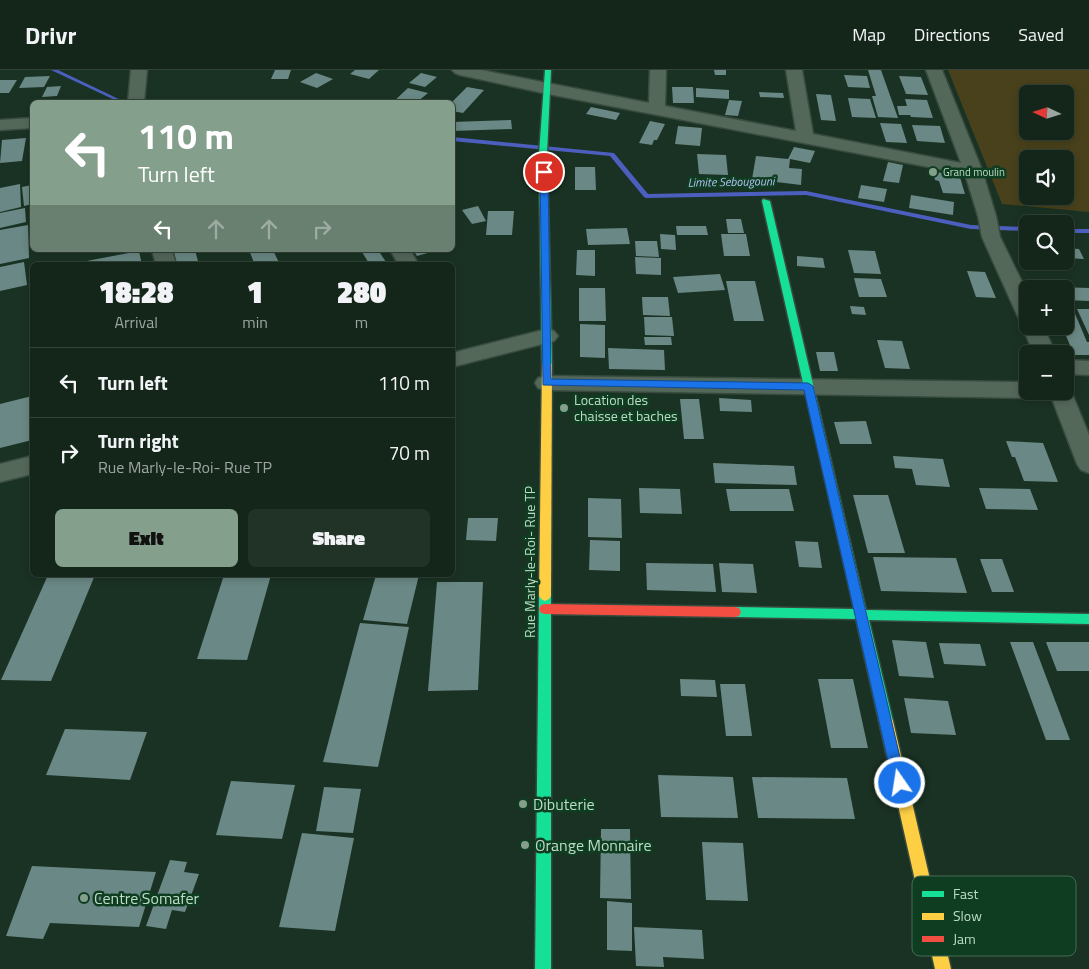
<!DOCTYPE html>
<meta charset="utf-8">
<style>
body{margin:0;font-family:"Titillium Web",sans-serif;background:#213227;color:#f1f3f6;height:100vh;display:flex;flex-direction:column;font-size:19px;white-space:nowrap}
*{box-sizing:border-box;margin:0}
p{font-size:16px;color:#9da5a2}
.icon{flex:none;width:28px;height:28px;fill:none;stroke:currentColor;stroke-width:2;stroke-linecap:round;stroke-linejoin:round}
.map{position:relative;flex:1;overflow:hidden}
.details{position:absolute;left:30px;top:192px;width:425px;height:315px;display:flex;flex-direction:column;background:#14261a;border-radius:8px;box-shadow:0 2px 8px #0003,0 0 0 1px #334339}
.details>*{flex:none}
.hud{position:absolute;left:30px;top:30px;width:425px;height:152px;border-radius:8px;box-shadow:0 2px 8px #0003,0 0 0 1px #334339;background:#84a08c;color:#fff;overflow:hidden}
.needle{width:32px;rotate:274deg}
.tools{position:absolute;left:1019px;top:15px;display:grid;gap:10px}
.tools a{display:grid;place-items:center;width:55px;height:55px;border-radius:8px;background:#14261a;box-shadow:0 2px 8px #0003,0 0 0 1px #334339;font-size:25px}
.pin{position:absolute;display:grid;place-items:center;width:42px;height:42px;color:#fff;margin:-21px;border:2px solid #fff;border-radius:50%;box-shadow:0 1px 5px #0007}
.me{position:absolute;width:55px;margin:-28px;rotate:347deg;stroke-linejoin:round;filter:drop-shadow(0 0 4px #0008)}
.turn{display:flex;align-items:center;gap:18px;height:105px;padding:0 25px;font-size:22px}
.turn .icon{width:65px;height:65px;stroke-width:2.5}
.turn b{display:block;font-size:35px;line-height:42px}
.lanes{display:flex;align-items:center;height:48px;padding:0 25px;background:#0003;justify-content:center;gap:25px;direction:ltr}
.lanes .off{opacity:.35}
.eta{display:flex;justify-content:space-evenly;align-items:center;height:85px;text-align:center}
.eta b{font-size:30px;font-weight:800;line-height:35px}
.action{display:flex;gap:10px;margin-top:auto;padding:10px 25px}
.action a{flex:1;height:58px;border-radius:8px;background:#84a08c;color:#111;font-size:20px;font-weight:800;line-height:58px;text-align:center}
.action a+a{background:#213227;color:#f1f3f6}
ul{padding:0;list-style:none}
li{display:flex;align-items:center;gap:15px;height:70px;padding:0 25px;border-top:1px solid #334339}
li div{flex:1}
li b{display:block;font-size:19px}
li em{font-style:normal}
header{display:flex;align-items:center;gap:30px;box-sizing:border-box;height:70px;padding:0 25px;background:#14261a;border-bottom:1px solid #334339}
header strong{font-size:24px}
nav{display:flex;gap:28px;margin-inline-start:auto;font-size:18px}
.map>svg:first-child{display:block}
</style>
<header>
<strong>Drivr</strong>
<nav><a>Map</a><a>Directions</a><a>Saved</a></nav>
</header>
<div class="map">
<svg width="1089" height="899" viewBox="0 0 1089 899">
<rect width="100%" height="100%" fill="#1a3223"/>
<path fill="#48411b" fill-rule="evenodd" d="M948,0H1089V142L1002,134ZM1028,24H1065V61H1028ZM1028,89H1065V126H1028Z"/>
<g fill="none" stroke-linecap="round" stroke-linejoin="round">
<g fill="#4d5fbe" fill-rule="evenodd">
<path d="M51,0H58L125,32H119Z"/>
<path d="M452,67L614,83L648,124L806,121L971,155L1028,157V161L971,159L806,125L646,128L644,127L610,86L452,71Z"/>
<rect x="1065" y="159" width="24" height="4"/>
</g>
</g>
<g fill="#6a8885">
<path d="M275,0H291L288,9H271Z"/>
<path d="M355,0H379L369,9L350,4Z"/>
<path d="M714,0H726V5H715Z"/>
<path d="M868,0H881L898,48L878,47L872,26H876Z"/>
<path d="M316,3L333,9L317,18L300,12Z"/>
<path d="M421,3L437,7L425,17L409,13Z"/>
<path d="M844,5L867,6L870,18L848,17Z"/>
<path d="M50,6L44,17L19,18L25,7Z"/>
<path d="M899,6L921,7L928,25L906,24Z"/>
<path d="M0,10H17L9,23H0Z"/>
<path d="M61,16L57,26L42,27L47,17Z"/>
<path d="M467,17L484,20L463,43L452,41V32Z"/>
<path d="M672,17H693L694,33H673Z"/>
<path d="M408,18L428,23L417,32H393Z"/>
<path d="M696,18L729,20V29L696,27Z"/>
<path d="M759,22L783,23L784,28L760,27Z"/>
<path d="M816,24L831,25L836,51L821,50Z"/>
<path d="M848,28L870,29L876,48L852,47Z"/>
<path d="M905,29L927,30L933,48L911,47L910,45H899L897,36H907Z"/>
<path d="M729,30L742,31L738,46L725,45Z"/>
<path d="M591,37L620,43L616,50L586,44Z"/>
<path d="M511,50L512,59L452,61V52Z"/>
<path d="M650,51L665,54L657,70H654L652,75L639,73Z"/>
<path d="M880,53L901,54L907,73L886,72Z"/>
<path d="M912,55L940,56L945,73L917,71Z"/>
<path d="M678,56L702,58L700,76L675,74Z"/>
<path d="M26,68L22,91L0,93L2,70Z"/>
<path d="M794,77L815,81L810,93L790,89L789,98L802,99L801,115L752,109L756,86L788,89Z"/>
<path d="M697,84L726,85L728,105L699,104Z"/>
<path d="M888,92L903,95L899,113L883,111Z"/>
<path d="M575,97H595L596,120H575Z"/>
<path d="M933,102L959,104L965,124L943,123L939,111L935,110Z"/>
<path d="M20,114L21,137L0,142V118Z"/>
<path d="M32,115V134L24,136L22,117Z"/>
<path d="M861,115L887,119L884,132L858,128Z"/>
<path d="M911,125L954,132L953,145L909,138Z"/>
<path d="M478,136L486,151L472,154L462,140Z"/>
<path d="M25,138L26,152L0,158V143Z"/>
<path d="M488,141H514L512,165H486Z"/>
<path d="M726,149H741L744,163H728Z"/>
<path d="M28,155L29,188L0,194V160Z"/>
<path d="M676,156H706L708,165H677Z"/>
<path d="M627,158L630,174L588,175L586,159Z"/>
<path d="M660,164L675,165L676,180L661,179Z"/>
<path d="M721,164H746L750,186H724Z"/>
<path d="M635,171H657L659,187L636,186Z"/>
<path d="M1065,178L1079,179L1084,189L1065,188Z"/>
<path d="M170,180H195L199,195H173Z"/>
<path d="M249,180H273L280,195H255Z"/>
<path d="M371,180H378L386,192L370,195L362,182Z"/>
<path d="M413,180H430L431,182L417,186Z"/>
<path d="M577,180H595V206L576,205Z"/>
<path d="M848,180L875,181L881,204L854,203Z"/>
<path d="M139,181L142,195H71V194Z"/>
<path d="M797,186L823,188L825,198L797,196Z"/>
<path d="M635,187L661,188V205L636,204Z"/>
<path d="M24,192L27,215L0,221V197Z"/>
<path d="M967,201L985,202L996,228L976,227Z"/>
<path d="M720,204L725,220L678,223L673,207Z"/>
<path d="M854,208L881,209L887,227H859Z"/>
<path d="M726,211H755L764,251H734Z"/>
<path d="M1059,217L1089,218V231L1065,230V219H1060Z"/>
<path d="M579,218H605L606,251H579Z"/>
<path d="M642,227H668L670,246L643,245Z"/>
<path d="M1065,232H1070L1087,272H1089V285H1074L1062,256H1065Z"/>
<path d="M850,236L864,237L866,245L852,244Z"/>
<path d="M1077,239H1089V265Z"/>
<path d="M644,247H672L674,266L645,265Z"/>
<path d="M580,254L605,255V288L580,287Z"/>
<path d="M644,267H671L672,275H645Z"/>
<path d="M877,270L902,271L910,299L885,298Z"/>
<path d="M608,278L664,280L665,300L609,299Z"/>
<path d="M816,282H834L838,301H820Z"/>
<path d="M32,326V370L0,378V334Z"/>
<path d="M719,328L751,330L752,342L720,341Z"/>
<path d="M680,329H699L704,369H684Z"/>
<path d="M866,351L872,374H840L834,352Z"/>
<path d="M1006,371L1043,373L1058,412L1024,411L1015,387H1012Z"/>
<path d="M893,386L943,389L950,417L916,415L912,399L895,398Z"/>
<path d="M713,393L794,396L797,415L715,413Z"/>
<path d="M639,418L680,419L682,444L640,443Z"/>
<path d="M979,418L1030,419L1038,440L986,439Z"/>
<path d="M726,419H789L794,441H730Z"/>
<path d="M853,425H888L905,483H868Z"/>
<path d="M588,428L621,429L622,468L588,467Z"/>
<path d="M468,448H498L496,471L466,470Z"/>
<path d="M590,470L620,471V501L589,500Z"/>
<path d="M795,471L818,472L822,498L799,497Z"/>
<path d="M873,487L956,488L967,523L881,521Z"/>
<path d="M980,489H1002L1014,522H992Z"/>
<path d="M646,493L713,494L716,522L647,520Z"/>
<path d="M719,493L753,494L757,523L722,522Z"/>
<path d="M48,505H95L51,611L1,610Z"/>
<path d="M224,505H271L247,590L197,589Z"/>
<path d="M376,505H419L407,554L363,550Z"/>
<path d="M437,512H483L478,620L428,621Z"/>
<path d="M360,553L409,557L378,697L323,692Z"/>
<path d="M892,570L926,572L934,608L899,606Z"/>
<path d="M1010,572H1033L1070,670H1046Z"/>
<path d="M1046,572H1089V601H1057Z"/>
<path d="M939,573L980,574L986,596L944,594Z"/>
<path d="M680,609L715,610L717,627L681,626Z"/>
<path d="M818,609H853L868,678H831Z"/>
<path d="M720,614H745L752,666H726Z"/>
<path d="M904,628L948,631L956,665L911,663Z"/>
<path d="M65,659L147,662L130,710L46,705Z"/>
<path d="M658,705L733,707L738,748L661,747Z"/>
<path d="M752,707L847,708L855,749L758,748Z"/>
<path d="M231,711L295,715L282,769L216,765Z"/>
<path d="M324,717L361,719L353,763L316,761Z"/>
<path d="M601,759H630L631,829L600,828Z"/>
<path d="M302,763L354,768L335,861L279,857Z"/>
<path d="M702,772L743,773L748,831L706,830Z"/>
<path d="M170,790L187,792L184,802L199,804L185,842L172,840L166,859L146,856Z"/>
<path d="M32,796L156,802L139,857L50,853L43,869L6,866Z"/>
<path d="M607,831L632,833V881L607,880Z"/>
<path d="M634,857L702,860L704,889L663,887L664,897L636,896Z"/>
</g>
<g fill="none" stroke-linecap="round" stroke-linejoin="round">
<defs>
<g id="street">
<path d="M131,0H147L144,32H128Z"/>
<path d="M452,0H481L649,33L650,0H666L665,36L796,61L786,0H802L813,64L961,93L926,0H942L982,100L996,146L1000,167L1028,224V256H1043L1056,284H1034L1022,256L1024,252L1018,247L982,167L978,146L965,104L548,24L460,5L455,3Z"/>
<path d="M32,48V58L0,60V50Z"/>
<path d="M152,180H172L176,195H156Z"/>
<path d="M390,180H410L419,195H399Z"/>
<path d="M547,259L554,261L558,266L554,271L452,297V283Z"/>
<path d="M1065,290L1089,291V305L1065,304Z"/>
<path d="M546,306L1028,312V321H1038L1036,325L1028,328L546,320L538,318L535,313L538,308Z"/>
<path d="M1065,315L1071,321L1089,365V403L1081,400L1077,394L1049,321H1065Z"/>
<path d="M32,386V404L0,412V394Z"/>
</g>
<g id="fast">
<path d="M545,0H551L547,84L552,294L547,297L542,294L539,84Z"/>
<path d="M763,129L770,131L866,540L1089,544V554L869,550L893,651L891,655L886,657L881,655L879,651L856,549L735,547L731,546L729,542L731,538L735,537L854,539L762,131Z"/>
<path d="M545,521L549,523L551,526V899H535L539,526L541,523Z"/>
</g>
<g id="slow">
<path d="M547,291L552,294L551,526L549,529L545,531L541,529L539,526L542,294Z"/>
<path d="M886,645L891,647L893,651L951,899H935L879,651L881,647Z"/>
</g>
<path id="jam" d="M545,534L735,537L739,538L741,542L739,546L735,547L545,544L541,543L539,539L541,535Z"/>
</defs>
<use href="#street" stroke="#384b3f" stroke-width="3"/>
<use href="#fast" stroke="#384b3f" stroke-width="3"/>
<use href="#slow" stroke="#384b3f" stroke-width="3"/>
<use href="#jam" stroke="#384b3f" stroke-width="3"/>
<use href="#street" fill="#54685a" fill-rule="evenodd"/>
<use href="#fast" fill="#16e098" fill-rule="evenodd"/>
<use href="#slow" fill="#ffcf43" fill-rule="evenodd"/>
<use href="#jam" fill="#f24e42" fill-rule="evenodd"/>
</g>
<path fill="#1a73e8" stroke="#114b97" d="M544,100L548,102L551,309L808,313L813,316L906,713L904,717L900,719L895,717L893,713L804,320L543,315L540,102Z"/>
<g fill="#84a08c" stroke="#0f3d21" stroke-width="2">
<circle cx="933" cy="102" r="5"/>
<circle cx="564" cy="338" r="5"/>
<circle cx="523" cy="734" r="5"/>
<circle cx="525" cy="775" r="5"/>
<circle cx="84" cy="828" r="5"/>
</g>
<g text-anchor="middle" stroke-width="5" stroke-linejoin="round" paint-order="stroke">
<g font-size="11" fill="#bddbc5" stroke="#0f3d21" text-anchor="start">
<text x="943" y="106">Grand moulin</text>
</g>
<g font-size="12" font-style="italic" fill="#b3c1f6" stroke="#0f3d21">
<text transform="translate(731 112) rotate(-1)" y="4">Limite Sebougouni</text>
</g>
<g font-size="14" fill="#bddbc5" stroke="#0f3d21" text-anchor="start">
<text x="574" y="335">Location des<tspan x="574" dy="16">chaisse et baches</tspan></text>
</g>
<g font-size="14" fill="#bddbc5" stroke="#0f3d21">
<text transform="translate(530 492) rotate(-90)" y="5">Rue Marly-le-Roi- Rue TP</text>
</g>
<g font-size="16" fill="#bddbc5" stroke="#0f3d21" text-anchor="start">
<text x="533" y="740">Dibuterie</text>
<text x="535" y="781">Orange Monnaire</text>
<text x="94" y="834">Centre Somafer</text>
</g>
</g>
<rect x="912" y="806" width="164" height="80" rx="8" fill="#0f3d21" stroke="#436c52" stroke-width="1"/>
<rect x="922" y="821" width="22" height="6" fill="#16e098"/>
<rect x="922" y="843" width="22" height="7" fill="#ffcf43"/>
<rect x="922" y="866" width="22" height="6" fill="#f24e42"/>
<g font-size="14" fill="#bddbc5">
<text x="953" y="829">Fast</text>
<text x="953" y="851">Slow</text>
<text x="953" y="874">Jam</text>
</g>
</svg>
<div class="tools">
<a><svg class="needle" viewBox="-14 -14 28 28"><path d="M0-13l5 13h-10z" fill="#e53935"/><path d="M0 13l5-13h-10z" fill="#9da5a2"/></svg></a>
<a><svg class="icon" aria-label="sound" viewBox="0 0 24 24"><path d="M4 9h4l5-4v14l-5-4H4zM17 9q2 3 0 6"/></svg></a>
<a><svg class="icon" aria-label="search" viewBox="0 0 24 24"><circle cx="10" cy="10" r="6"/><path d="M15 15l6 6"/></svg></a>
<a>+</a>
<a>−</a>
</div>
<div class="pin" style="left:544px;top:102px;background:#d93025"><svg class="icon" aria-label="arrive" viewBox="0 0 24 24"><path d="M6 21V4h12l-3 4 3 4H6"/></svg></div>
<svg class="me" style="left:900px;top:713px" viewBox="-20 -20 40 40"><circle r="17" fill="#1a73e8" stroke="#fff" stroke-width="3"/><path d="M0-11L8 9 0 5-8 9z" fill="#fff"/></svg>
<div class="hud">
<div class="turn"><svg class="icon" aria-label="left" viewBox="0 0 24 24"><path d="M17 20v-9H6M10 6l-5 5 5 5"/></svg><div><b>110 m</b>Turn left</div></div>
<div class="lanes"><svg class="icon" aria-label="left" viewBox="0 0 24 24"><path d="M17 20v-9H6M10 6l-5 5 5 5"/></svg><svg class="icon off" aria-label="ahead" viewBox="0 0 24 24"><path d="M12 20V5M6 11l6-6 6 6"/></svg><svg class="icon off" aria-label="ahead" viewBox="0 0 24 24"><path d="M12 20V5M6 11l6-6 6 6"/></svg><svg class="icon off" aria-label="right" viewBox="0 0 24 24"><path d="M7 20v-9h11M14 6l5 5-5 5"/></svg></div>
</div>
<section class="details">
<div class="eta">
<div><b>18:28</b><p>Arrival</p></div>
<div><b>1</b><p>min</p></div>
<div><b>280</b><p>m</p></div>
</div>
<ul>
<li><svg class="icon" aria-label="left" viewBox="0 0 24 24"><path d="M17 20v-9H6M10 6l-5 5 5 5"/></svg><div><b>Turn left</b></div><em>110 m</em></li>
<li><svg class="icon" aria-label="right" viewBox="0 0 24 24"><path d="M7 20v-9h11M14 6l5 5-5 5"/></svg><div><b>Turn right</b><p>Rue Marly-le-Roi- Rue TP</p></div><em>70 m</em></li>
</ul>
<div class="action"><a>Exit</a><a>Share</a></div>
</section>
</div>
